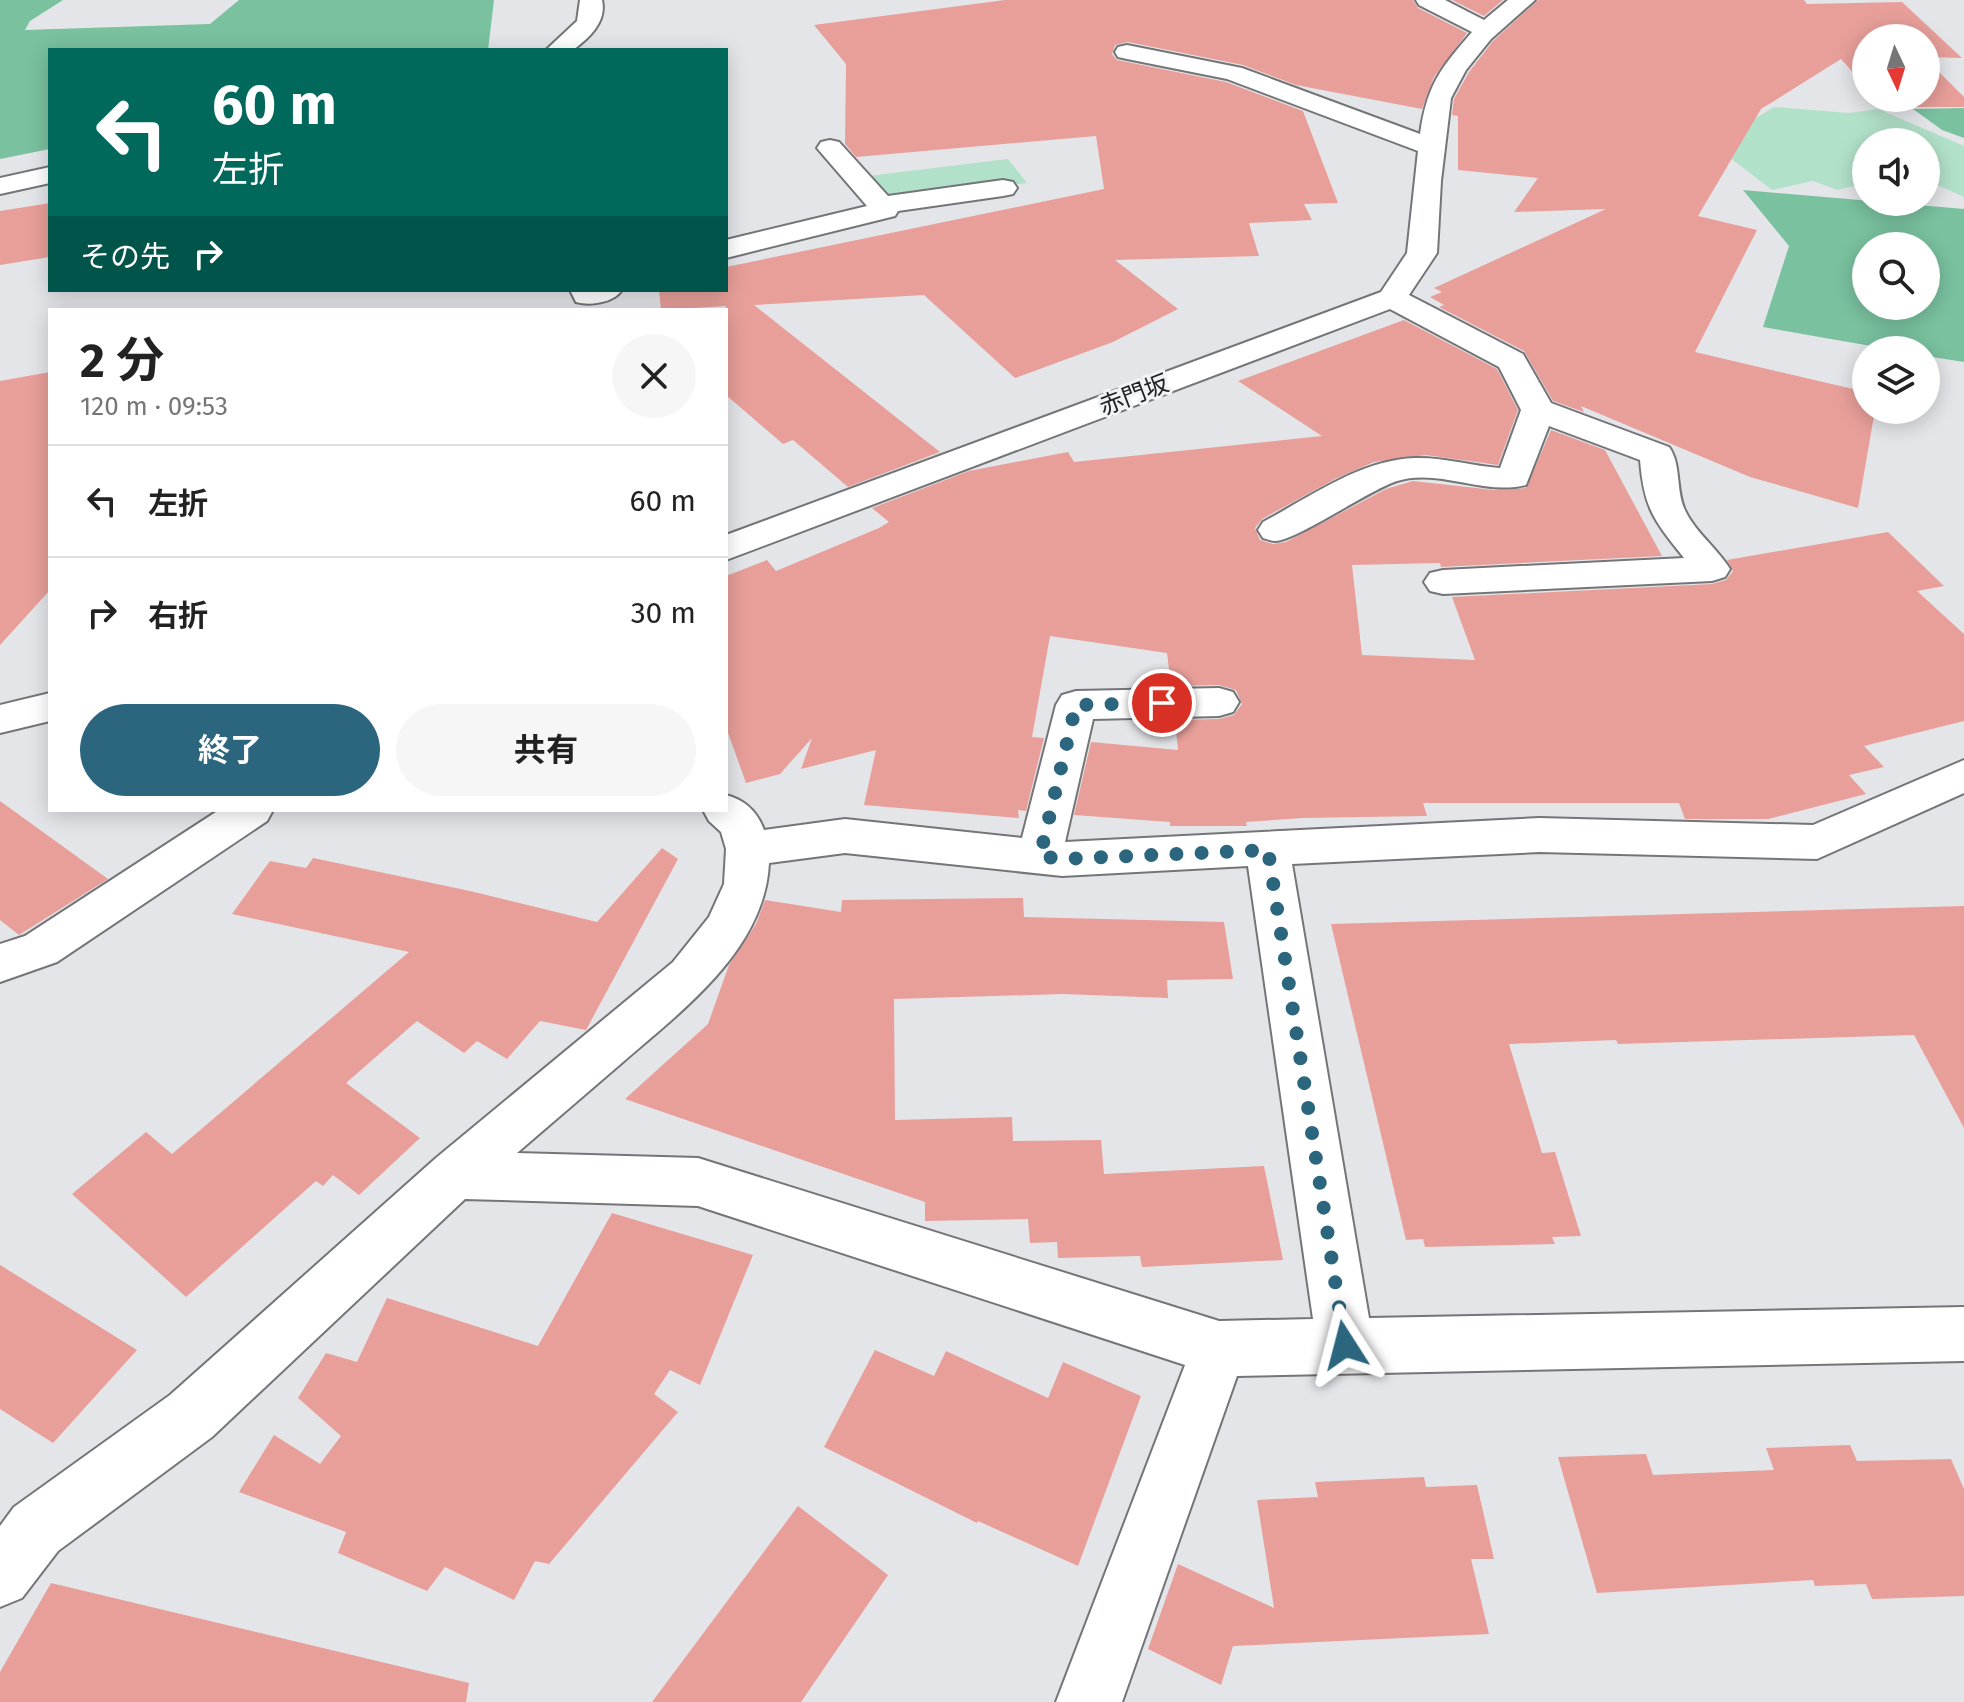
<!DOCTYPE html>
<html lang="ja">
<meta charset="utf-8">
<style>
body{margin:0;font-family:"Fira Sans","Noto Sans JP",sans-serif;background:#f6f6f6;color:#222;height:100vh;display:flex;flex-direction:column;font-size:30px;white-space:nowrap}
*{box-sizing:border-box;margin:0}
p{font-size:26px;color:#767676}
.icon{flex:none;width:44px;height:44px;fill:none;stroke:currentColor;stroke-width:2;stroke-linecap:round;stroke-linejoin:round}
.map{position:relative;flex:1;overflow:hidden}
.drawer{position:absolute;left:48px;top:308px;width:680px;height:504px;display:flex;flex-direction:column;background:#fff;border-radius:0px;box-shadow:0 4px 20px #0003}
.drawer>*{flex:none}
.hud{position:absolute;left:48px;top:48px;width:680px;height:244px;border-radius:0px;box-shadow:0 4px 20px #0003;background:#00695c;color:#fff;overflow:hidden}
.needle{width:52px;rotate:176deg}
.tools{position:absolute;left:1852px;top:24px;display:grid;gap:16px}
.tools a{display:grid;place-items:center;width:88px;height:88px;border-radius:50%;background:#fff;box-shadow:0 4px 20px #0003;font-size:40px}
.pin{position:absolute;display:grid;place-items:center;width:68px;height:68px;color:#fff;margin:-34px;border:4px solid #fff;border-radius:50%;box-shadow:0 2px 8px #0007}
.me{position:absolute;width:88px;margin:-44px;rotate:351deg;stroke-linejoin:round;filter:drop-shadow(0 0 6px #0008)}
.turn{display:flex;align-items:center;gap:28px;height:168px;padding:0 32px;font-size:36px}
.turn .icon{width:104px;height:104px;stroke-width:2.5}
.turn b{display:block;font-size:56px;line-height:68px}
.then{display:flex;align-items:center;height:76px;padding:0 32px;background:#0003;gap:16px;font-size:30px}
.round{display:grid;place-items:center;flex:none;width:84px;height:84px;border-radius:42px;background:#f6f6f6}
.summary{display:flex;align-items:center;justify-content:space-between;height:136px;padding:0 32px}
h1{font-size:48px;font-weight:700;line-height:60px}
.cta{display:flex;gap:16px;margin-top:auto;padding:16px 32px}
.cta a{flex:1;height:92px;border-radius:48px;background:#2b657e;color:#fff;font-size:32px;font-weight:700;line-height:92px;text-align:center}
.cta a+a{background:#f6f6f6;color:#222}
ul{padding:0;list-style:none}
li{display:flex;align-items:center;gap:24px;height:112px;padding:0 32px;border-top:2px solid #e0e0e0}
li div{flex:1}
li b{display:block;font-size:30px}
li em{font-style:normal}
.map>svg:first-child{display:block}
</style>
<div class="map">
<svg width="1964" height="1702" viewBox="0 0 1964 1702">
<rect width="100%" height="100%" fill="#e4e5e9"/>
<g fill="#b2e1c9">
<path d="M1774,107L1849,113L1878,109L1964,146V197L1926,180V142H1866V183L1837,190L1813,181L1772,190L1729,157L1721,139Z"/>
<path d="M1008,159L1027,183L889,200L868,176Z"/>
</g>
<g fill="#79c19f" fill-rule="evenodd">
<path d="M0,0H63L30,21L25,30L210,24L239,0H494L488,50H50V149L0,159Z"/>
<path d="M1964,108V138L1942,130L1913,109Z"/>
<path d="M1743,190L1964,209V362L1926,356V350H1894L1763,327L1789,246ZM1866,246H1926V306H1866Z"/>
</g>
<g fill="#e89f9a">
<path d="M1005,0H1413L1418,8L1467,33L1434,77L1422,109L1296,85L1243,65L1128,42L1115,45L1112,54L1117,60L1226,82L1303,111L1338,203L1304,204L1312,220L1249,223L1259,256L1115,260L1178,309L1113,342L1015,378L924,295L754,305L940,452L848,487L793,440L783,444L726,395V306L661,310L659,290H726V267L1104,189L1096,136L856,157L845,144L846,64L814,25Z"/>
<path d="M1452,0H1503L1484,16Z"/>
<path d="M1538,0H1804L1807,4L1902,2L1962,58L1926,57V38H1866V87L1841,59L1761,109L1698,216L1757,230L1695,352L1866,392V410H1875L1858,508L1750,477L1581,406L1584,412L1553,401L1524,351L1439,307L1444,305L1430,297L1442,292L1434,288L1606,209L1514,212L1538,178L1458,170V116L1452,115L1454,99L1469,72L1493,41Z"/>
<path d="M1926,59L1964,97V107H1883L1875,98H1926Z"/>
<path d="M50,203V257L0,265V211Z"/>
<path d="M1404,320L1497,369L1518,410L1498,465L1426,455L1374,462L1335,479L1262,519L1255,528L1260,540L1273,544L1286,542L1386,489L1413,481L1494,490L1526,488L1551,430L1605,450L1662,556L1441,567L1440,563L1352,565L1362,655L1475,660L1452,597L1712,584L1726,580L1733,571L1727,560L1888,532L1944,586L1917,591L1964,634V721L1864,746L1884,767L1849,775L1866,794L1768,819H1685L1679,803H1423L1427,816L1302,818L1246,822L1247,826H1170V822L1074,815L1091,742L1178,750L1175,720L1219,719L1234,715L1242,704L1236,690L1219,685L1171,686L1167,653L1050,636L1032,737L1044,738L1026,811L1018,810L1019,818L864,805L876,750L801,769L812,738L780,774L746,783L726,727V576L767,560L776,571L879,528L889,522L872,508L969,471L1068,452L1074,462L1322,436L1238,381Z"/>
<path d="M50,372V590L0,645V381Z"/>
<path d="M0,801L108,879L19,935L0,920Z"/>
<path d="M662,848L678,859L586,1030L540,1021L507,1059L477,1041L464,1053L417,1021L346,1083L420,1138L359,1195L333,1175L323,1186L316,1181L186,1297L72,1194L146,1132L172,1154L409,952L232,914L270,861L306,868L313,858L470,891L597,922Z"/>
<path d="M1023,898L1024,917L1224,922L1233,979L1167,980L1168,998L1063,994L894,999L895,1120L1012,1117L1013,1141L1101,1140L1104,1174L1264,1166L1283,1260L1142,1267L1140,1256L1058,1258L1057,1242L1030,1243L1028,1219L925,1221V1202L625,1099L708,1024L729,965L756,924L765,900L841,912L842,900Z"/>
<path d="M1964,906V1128L1914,1035L1618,1044L1616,1040L1509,1044L1542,1153L1555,1152L1581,1236L1552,1237L1555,1244L1425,1247L1423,1239L1406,1240L1331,924Z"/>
<path d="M612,1213L753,1255L700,1385L670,1370L654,1394L678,1412L549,1564L535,1561L514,1600L445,1567L427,1591L338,1553L346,1532L239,1492L274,1435L320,1464L341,1436L298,1398L326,1353L357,1362L387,1298L538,1346Z"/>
<path d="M0,1265L137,1350L53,1443L0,1409Z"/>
<path d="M875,1350L934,1376L946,1351L1048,1398L1063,1362L1141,1396L1078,1566L978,1521L977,1523L824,1447Z"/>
<path d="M1850,1445L1857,1461L1951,1459L1964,1489V1596L1872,1599L1866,1584L1815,1586L1813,1580L1597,1593L1558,1457L1646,1454L1653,1475L1774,1470L1766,1448Z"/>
<path d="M1424,1477L1426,1487L1477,1485L1494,1559H1471L1489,1634L1233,1646L1221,1685L1148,1649L1178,1564L1274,1608L1257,1500L1318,1497L1315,1482Z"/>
<path d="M798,1506L888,1575L801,1702H652Z"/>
<path d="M51,1583L469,1683L466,1702H0V1672Z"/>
</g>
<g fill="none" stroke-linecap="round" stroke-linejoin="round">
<defs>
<g id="minor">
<path d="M580,0H602C607,22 589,38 573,50H546L577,21Z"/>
<path d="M1416,0H1445L1484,20L1508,0H1535L1491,39L1466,70L1451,98L1441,181L1437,253L1409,295L1523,354L1551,403L1669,447C1681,463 1676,489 1684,508C1693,530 1717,548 1730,569L1725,577L1712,581L1443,594L1430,591L1424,582L1430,573L1443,570L1684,558C1654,520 1644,509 1640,460L1549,426L1526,485C1484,496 1439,468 1397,481C1369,490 1294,542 1275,541C1271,541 1267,539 1263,538L1258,530L1263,522C1310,497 1360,460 1415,458C1443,457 1472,466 1500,468L1521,410L1499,367L1390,309L726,560V535L1381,292L1407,253L1418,151L1227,79L1127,59L1118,57L1115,52L1118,47L1127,45L1242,68L1420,134C1427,85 1440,69 1472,32L1419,5Z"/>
<path d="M830,140L839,142L888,196L1003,180L1013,182L1017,188L1013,194L1003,196L898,211L895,216L726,258V240L867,206L817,148L821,142Z"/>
<path d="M50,167V183L0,194V178Z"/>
<path d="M570,290H622C613,303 590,306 576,302Z"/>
<path d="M1219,688L1233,692L1239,702L1233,712L1219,716L1093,719L1065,842L1539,818L1813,825L1964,760V793L1817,859L1539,852L1292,864L1369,1318L1964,1307V1361L1237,1376L1122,1702H1056L1185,1365L698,1206L465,1199L212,1437L58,1551L22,1598L0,1607V1526L14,1507L170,1395L436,1158L673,962L709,917L724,884L726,849L721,832L709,821L703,810H726V795C745,800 757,811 764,830L845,819L1022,838L1056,705L1062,695L1076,691ZM845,853L1062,876L1248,866L1313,1319L1219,1321L698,1158L517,1153C553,1122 589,1091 624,1061C684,1009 765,949 769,863Z"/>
<path d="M50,693V721L0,733V705Z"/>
<path d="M219,810H273L267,821L57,962L0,982V944L25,936Z"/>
</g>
</defs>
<use href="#minor" stroke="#747578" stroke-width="4"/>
<use href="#minor" fill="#fff" fill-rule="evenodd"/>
</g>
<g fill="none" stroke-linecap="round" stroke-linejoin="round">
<path stroke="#2b657e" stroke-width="14" stroke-dasharray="0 25.2" d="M1162,703L1076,705L1040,856L1062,859L1268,850L1345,1345"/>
</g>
<g text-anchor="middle" stroke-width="6" stroke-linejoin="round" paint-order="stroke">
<g font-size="24" fill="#212223" stroke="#f1f3f6">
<text transform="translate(1134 395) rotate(-21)" y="8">赤門坂</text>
</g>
</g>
</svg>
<div class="tools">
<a><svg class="needle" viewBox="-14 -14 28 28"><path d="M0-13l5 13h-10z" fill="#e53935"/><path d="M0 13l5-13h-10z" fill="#767676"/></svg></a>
<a><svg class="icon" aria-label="sound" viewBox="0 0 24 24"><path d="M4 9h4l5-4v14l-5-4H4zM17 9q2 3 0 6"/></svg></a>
<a><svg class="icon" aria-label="search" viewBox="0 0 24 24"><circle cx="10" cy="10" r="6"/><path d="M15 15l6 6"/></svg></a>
<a><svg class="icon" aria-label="layers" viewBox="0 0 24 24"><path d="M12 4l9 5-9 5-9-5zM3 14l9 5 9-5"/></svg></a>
</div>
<div class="pin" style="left:1162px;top:703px;background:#d93025"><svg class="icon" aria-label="arrive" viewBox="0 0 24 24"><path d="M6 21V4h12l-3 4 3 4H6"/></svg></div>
<svg class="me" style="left:1345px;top:1345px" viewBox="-20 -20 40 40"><path d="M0-17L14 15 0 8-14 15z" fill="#2b657e" stroke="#fff" stroke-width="4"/></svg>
<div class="hud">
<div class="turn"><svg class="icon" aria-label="left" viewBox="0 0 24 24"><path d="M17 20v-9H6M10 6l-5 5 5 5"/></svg><div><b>60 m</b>左折</div></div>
<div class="then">その先<svg class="icon" aria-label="right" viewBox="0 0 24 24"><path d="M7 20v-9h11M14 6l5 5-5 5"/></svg></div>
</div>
<section class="drawer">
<div class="summary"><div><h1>2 分</h1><p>120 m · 09:53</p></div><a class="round"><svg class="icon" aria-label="close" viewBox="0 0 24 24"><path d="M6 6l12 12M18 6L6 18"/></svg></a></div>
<ul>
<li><svg class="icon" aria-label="left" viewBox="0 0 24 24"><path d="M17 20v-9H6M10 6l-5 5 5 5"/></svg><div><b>左折</b></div><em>60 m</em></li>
<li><svg class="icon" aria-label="right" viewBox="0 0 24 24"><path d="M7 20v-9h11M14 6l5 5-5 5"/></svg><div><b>右折</b></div><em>30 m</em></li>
</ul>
<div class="cta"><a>終了</a><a>共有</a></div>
</section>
</div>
